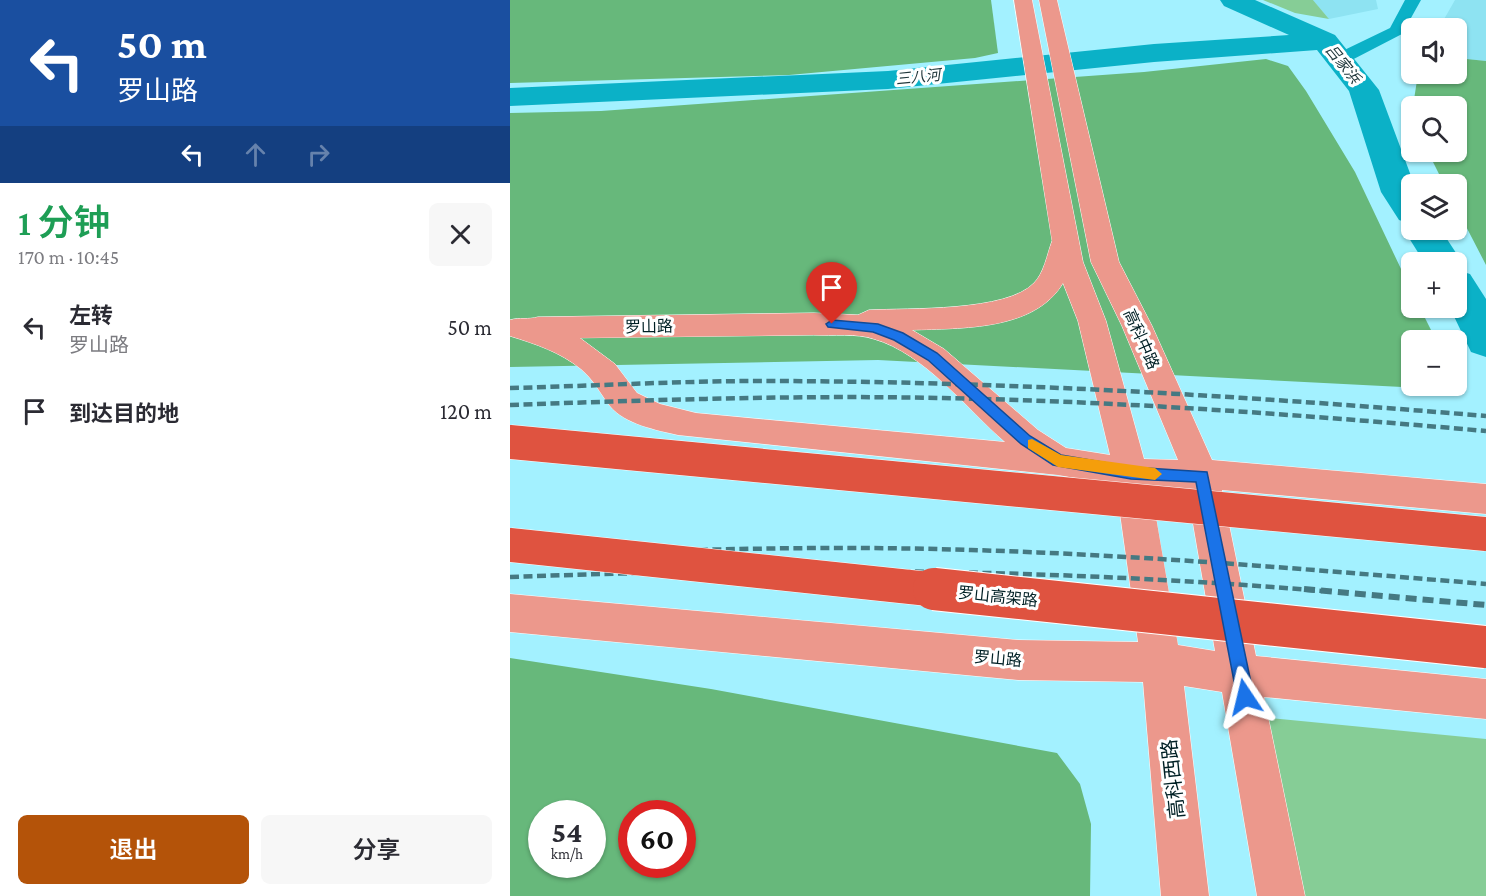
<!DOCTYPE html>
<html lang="zh">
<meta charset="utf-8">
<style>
body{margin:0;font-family:"Crimson Pro","Noto Sans SC",serif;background:#f7f7f7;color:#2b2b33;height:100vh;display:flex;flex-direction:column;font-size:22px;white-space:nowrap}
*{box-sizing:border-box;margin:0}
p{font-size:20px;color:#7c7c81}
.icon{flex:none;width:33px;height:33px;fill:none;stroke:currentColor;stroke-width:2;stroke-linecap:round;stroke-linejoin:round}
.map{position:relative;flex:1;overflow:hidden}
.drawer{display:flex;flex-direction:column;background:#fff;width:510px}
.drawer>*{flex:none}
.banner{background:#1a4fa0;color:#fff;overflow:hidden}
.tools{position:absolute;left:891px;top:18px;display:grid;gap:12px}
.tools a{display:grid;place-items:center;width:66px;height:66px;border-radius:9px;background:#fff;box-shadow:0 2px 4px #0004;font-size:30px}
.speed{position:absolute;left:18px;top:800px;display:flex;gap:12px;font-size:30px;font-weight:700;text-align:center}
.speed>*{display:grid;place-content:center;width:78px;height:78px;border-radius:50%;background:#fff;box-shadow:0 2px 4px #0004;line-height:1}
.speed small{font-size:15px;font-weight:400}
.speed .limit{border:9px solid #d22;background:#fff;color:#111}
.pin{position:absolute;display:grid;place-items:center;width:51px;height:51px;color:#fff;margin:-62px -26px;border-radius:50% 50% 50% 0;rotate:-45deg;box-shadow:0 0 6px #0007}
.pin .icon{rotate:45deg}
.me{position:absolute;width:66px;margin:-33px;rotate:350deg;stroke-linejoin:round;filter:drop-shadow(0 0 4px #0008)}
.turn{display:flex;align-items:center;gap:21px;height:126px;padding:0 18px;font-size:27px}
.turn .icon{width:78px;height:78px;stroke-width:2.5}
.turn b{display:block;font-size:42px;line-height:51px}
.lanes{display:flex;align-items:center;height:57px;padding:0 18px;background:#0003;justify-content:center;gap:30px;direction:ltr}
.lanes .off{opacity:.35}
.round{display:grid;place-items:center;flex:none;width:63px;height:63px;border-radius:9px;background:#f7f7f7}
.headline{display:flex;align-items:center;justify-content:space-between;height:102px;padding:0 18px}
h1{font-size:36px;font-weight:600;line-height:45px;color:#1e9e55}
.action{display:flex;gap:12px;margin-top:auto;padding:12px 18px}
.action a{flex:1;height:69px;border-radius:9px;background:#b45309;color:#fff;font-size:24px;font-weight:600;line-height:69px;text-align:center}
.action a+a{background:#f7f7f7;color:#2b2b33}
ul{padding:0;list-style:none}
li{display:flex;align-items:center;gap:18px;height:84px;padding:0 18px}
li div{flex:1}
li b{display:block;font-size:22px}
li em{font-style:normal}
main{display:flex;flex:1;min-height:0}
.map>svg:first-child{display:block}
</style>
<main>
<section class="drawer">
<div class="banner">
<div class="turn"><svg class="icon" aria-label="left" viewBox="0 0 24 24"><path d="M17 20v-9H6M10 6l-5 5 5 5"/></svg><div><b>50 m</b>罗山路</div></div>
<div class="lanes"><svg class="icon" aria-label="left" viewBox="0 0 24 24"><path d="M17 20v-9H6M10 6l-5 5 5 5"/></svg><svg class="icon off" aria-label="ahead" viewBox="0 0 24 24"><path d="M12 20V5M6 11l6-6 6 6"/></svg><svg class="icon off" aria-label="right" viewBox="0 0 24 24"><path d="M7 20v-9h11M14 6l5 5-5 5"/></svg></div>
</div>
<div class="headline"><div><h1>1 分钟</h1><p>170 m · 10:45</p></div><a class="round"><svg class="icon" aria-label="close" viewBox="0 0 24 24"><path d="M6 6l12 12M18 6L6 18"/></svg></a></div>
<ul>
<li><svg class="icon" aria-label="left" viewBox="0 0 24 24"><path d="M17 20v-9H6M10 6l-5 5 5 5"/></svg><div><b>左转</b><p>罗山路</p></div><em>50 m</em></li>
<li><svg class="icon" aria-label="arrive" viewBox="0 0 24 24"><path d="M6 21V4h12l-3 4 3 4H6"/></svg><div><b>到达目的地</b></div><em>120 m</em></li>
</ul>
<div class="action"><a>退出</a><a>分享</a></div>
</section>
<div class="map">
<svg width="976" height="896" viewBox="0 0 976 896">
<rect width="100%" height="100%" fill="#a3f1ff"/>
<g fill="#8ee3f2">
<path d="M803,0H866L868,9L819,19Z"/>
<path d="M945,0H976V61L947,58L946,28H929Z"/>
</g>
<g fill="#86cd96">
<path d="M753,0H803L819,19L785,13Z"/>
<path d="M740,716L976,739V896H782Z"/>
</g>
<g fill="#67b87b" fill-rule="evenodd">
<path d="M0,0H481L488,53L465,58L279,75L0,83Z"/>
<path d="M947,58L976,61V265L947,209L946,184H934L918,152H946V106H903L908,74H946Z"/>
<path d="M756,59L778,66L796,91L845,172L901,290L902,308H910L926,340H902V386H946L947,381L951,390L368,360L0,367V113L91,111L634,72Z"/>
<path d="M0,658L201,689L547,753L570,784L581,824L580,896H0ZM32,813H82V864H32ZM122,813H172V864H122Z"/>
</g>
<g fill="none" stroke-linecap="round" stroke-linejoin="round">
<g fill="#0bb1c7" fill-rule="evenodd">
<path d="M895,0H911L892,34L836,63H824L822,59L824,55L880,28Z"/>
<path d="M976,299V315L953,314L949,308L953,302Z"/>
</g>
<path fill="#0bb1c7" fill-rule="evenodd" d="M710,0H745L825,35L869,90L904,184H902V230H931L952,262L947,270L960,274L976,299V357L961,352L940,308H946V262H914L894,230L898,223L889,220L871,192L839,91L807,50L644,62L378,89L0,106V88L378,71L644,44L779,35L714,6Z"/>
<defs>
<path id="primary" d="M504,0H522L573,262L596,321L634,459L668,460L612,326L581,262L529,0H547L609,262L642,326L702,460L976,484V514L712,490L746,656L976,679V719L754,697L795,896H747L712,692L674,686L699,896H651L633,682L508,680L0,632V594L508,640L628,642L606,485L548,475L168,435C146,430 115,424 100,406C90,393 84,380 71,369C50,352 26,344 0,336V320C10,317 18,320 28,317L304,313L348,315L359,310C398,308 497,312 524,283C534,273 537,255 542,241ZM553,283L568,321L600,455L556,448L528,430L434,349L402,330C451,328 525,331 553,283ZM304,335C323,336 346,333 364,339C414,353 457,409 495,442L186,413L150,404L127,393L105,364L70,338ZM641,488L677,489L705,651L668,645Z"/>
</defs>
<use href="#primary" stroke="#fff" stroke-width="1"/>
<use href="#primary" fill="#ec988c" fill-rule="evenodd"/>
<g stroke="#457982" stroke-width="4.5" stroke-dasharray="9 4.5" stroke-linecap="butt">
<path d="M0,388C83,386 167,381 250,381C493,381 735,396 976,416"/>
<path d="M0,405C142,400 285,395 427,398C610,401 793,415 976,431"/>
<path d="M0,557C154,550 308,545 461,550C633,555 805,570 976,584"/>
<path d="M0,577C271,567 541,568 812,591"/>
</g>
<path stroke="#457982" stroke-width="6" stroke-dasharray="11 6" stroke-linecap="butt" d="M794,589L976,605"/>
<defs>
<g id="highway-bridge-far1">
<path d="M0,442L976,534"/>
<path d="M0,545L438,591"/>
</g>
<path id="highway-bridge" d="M424,589L976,647"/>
</defs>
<use href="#highway-bridge-far1" stroke="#fff" stroke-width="35" stroke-linecap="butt"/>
<use href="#highway-bridge" stroke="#fff" stroke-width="44" stroke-linecap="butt"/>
<use href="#highway-bridge-far1" stroke="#df5340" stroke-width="34"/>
<use href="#highway-bridge" stroke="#df5340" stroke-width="42"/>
</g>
<path fill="#1a73e8" stroke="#114b97" stroke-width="1.5" d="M322,320L368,324L393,333L427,353L520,436L551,455L621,467L697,472L744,697L741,703L735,706L729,703L727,697L686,482L621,479L543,465L511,444L418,360L384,340L363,332L318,327L316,324Z"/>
<path fill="#f59e0b" d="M522,439L551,455L645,468L652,474L645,480L548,467L518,448V440Z"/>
<g text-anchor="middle" stroke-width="6" stroke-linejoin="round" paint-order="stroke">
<g font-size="15" font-style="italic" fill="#20373b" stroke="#fff">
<text transform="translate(833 64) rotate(51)" y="5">吕家浜</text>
<text transform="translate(408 77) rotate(-6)" y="5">三八河</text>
</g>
<g font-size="16" fill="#002025" stroke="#fff">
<text transform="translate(139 326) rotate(-1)" y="6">罗山路</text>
<text transform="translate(632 339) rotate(66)" y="6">高科中路</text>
<text transform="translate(488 596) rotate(6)" y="6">罗山高架路</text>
<text transform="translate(488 658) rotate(5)" y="6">罗山路</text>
</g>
<g font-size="20" fill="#002025" stroke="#fff">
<text transform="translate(663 779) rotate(-96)" y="7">高科西路</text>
</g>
</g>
</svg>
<div class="tools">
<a><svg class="icon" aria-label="sound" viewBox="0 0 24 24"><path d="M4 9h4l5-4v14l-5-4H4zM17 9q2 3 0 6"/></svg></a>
<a><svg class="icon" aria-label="search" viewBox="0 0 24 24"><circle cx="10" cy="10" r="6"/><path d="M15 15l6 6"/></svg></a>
<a><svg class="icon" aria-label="layers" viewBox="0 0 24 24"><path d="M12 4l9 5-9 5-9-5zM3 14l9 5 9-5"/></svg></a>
<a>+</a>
<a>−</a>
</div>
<div class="speed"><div>54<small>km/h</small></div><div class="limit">60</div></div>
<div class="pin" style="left:322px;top:324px;background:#d93025"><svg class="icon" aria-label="arrive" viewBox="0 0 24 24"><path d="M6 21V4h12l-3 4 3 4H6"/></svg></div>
<svg class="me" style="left:735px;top:697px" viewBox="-20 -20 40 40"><path d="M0-17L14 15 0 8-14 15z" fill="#1a73e8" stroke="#fff" stroke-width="4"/></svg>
</div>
</main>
